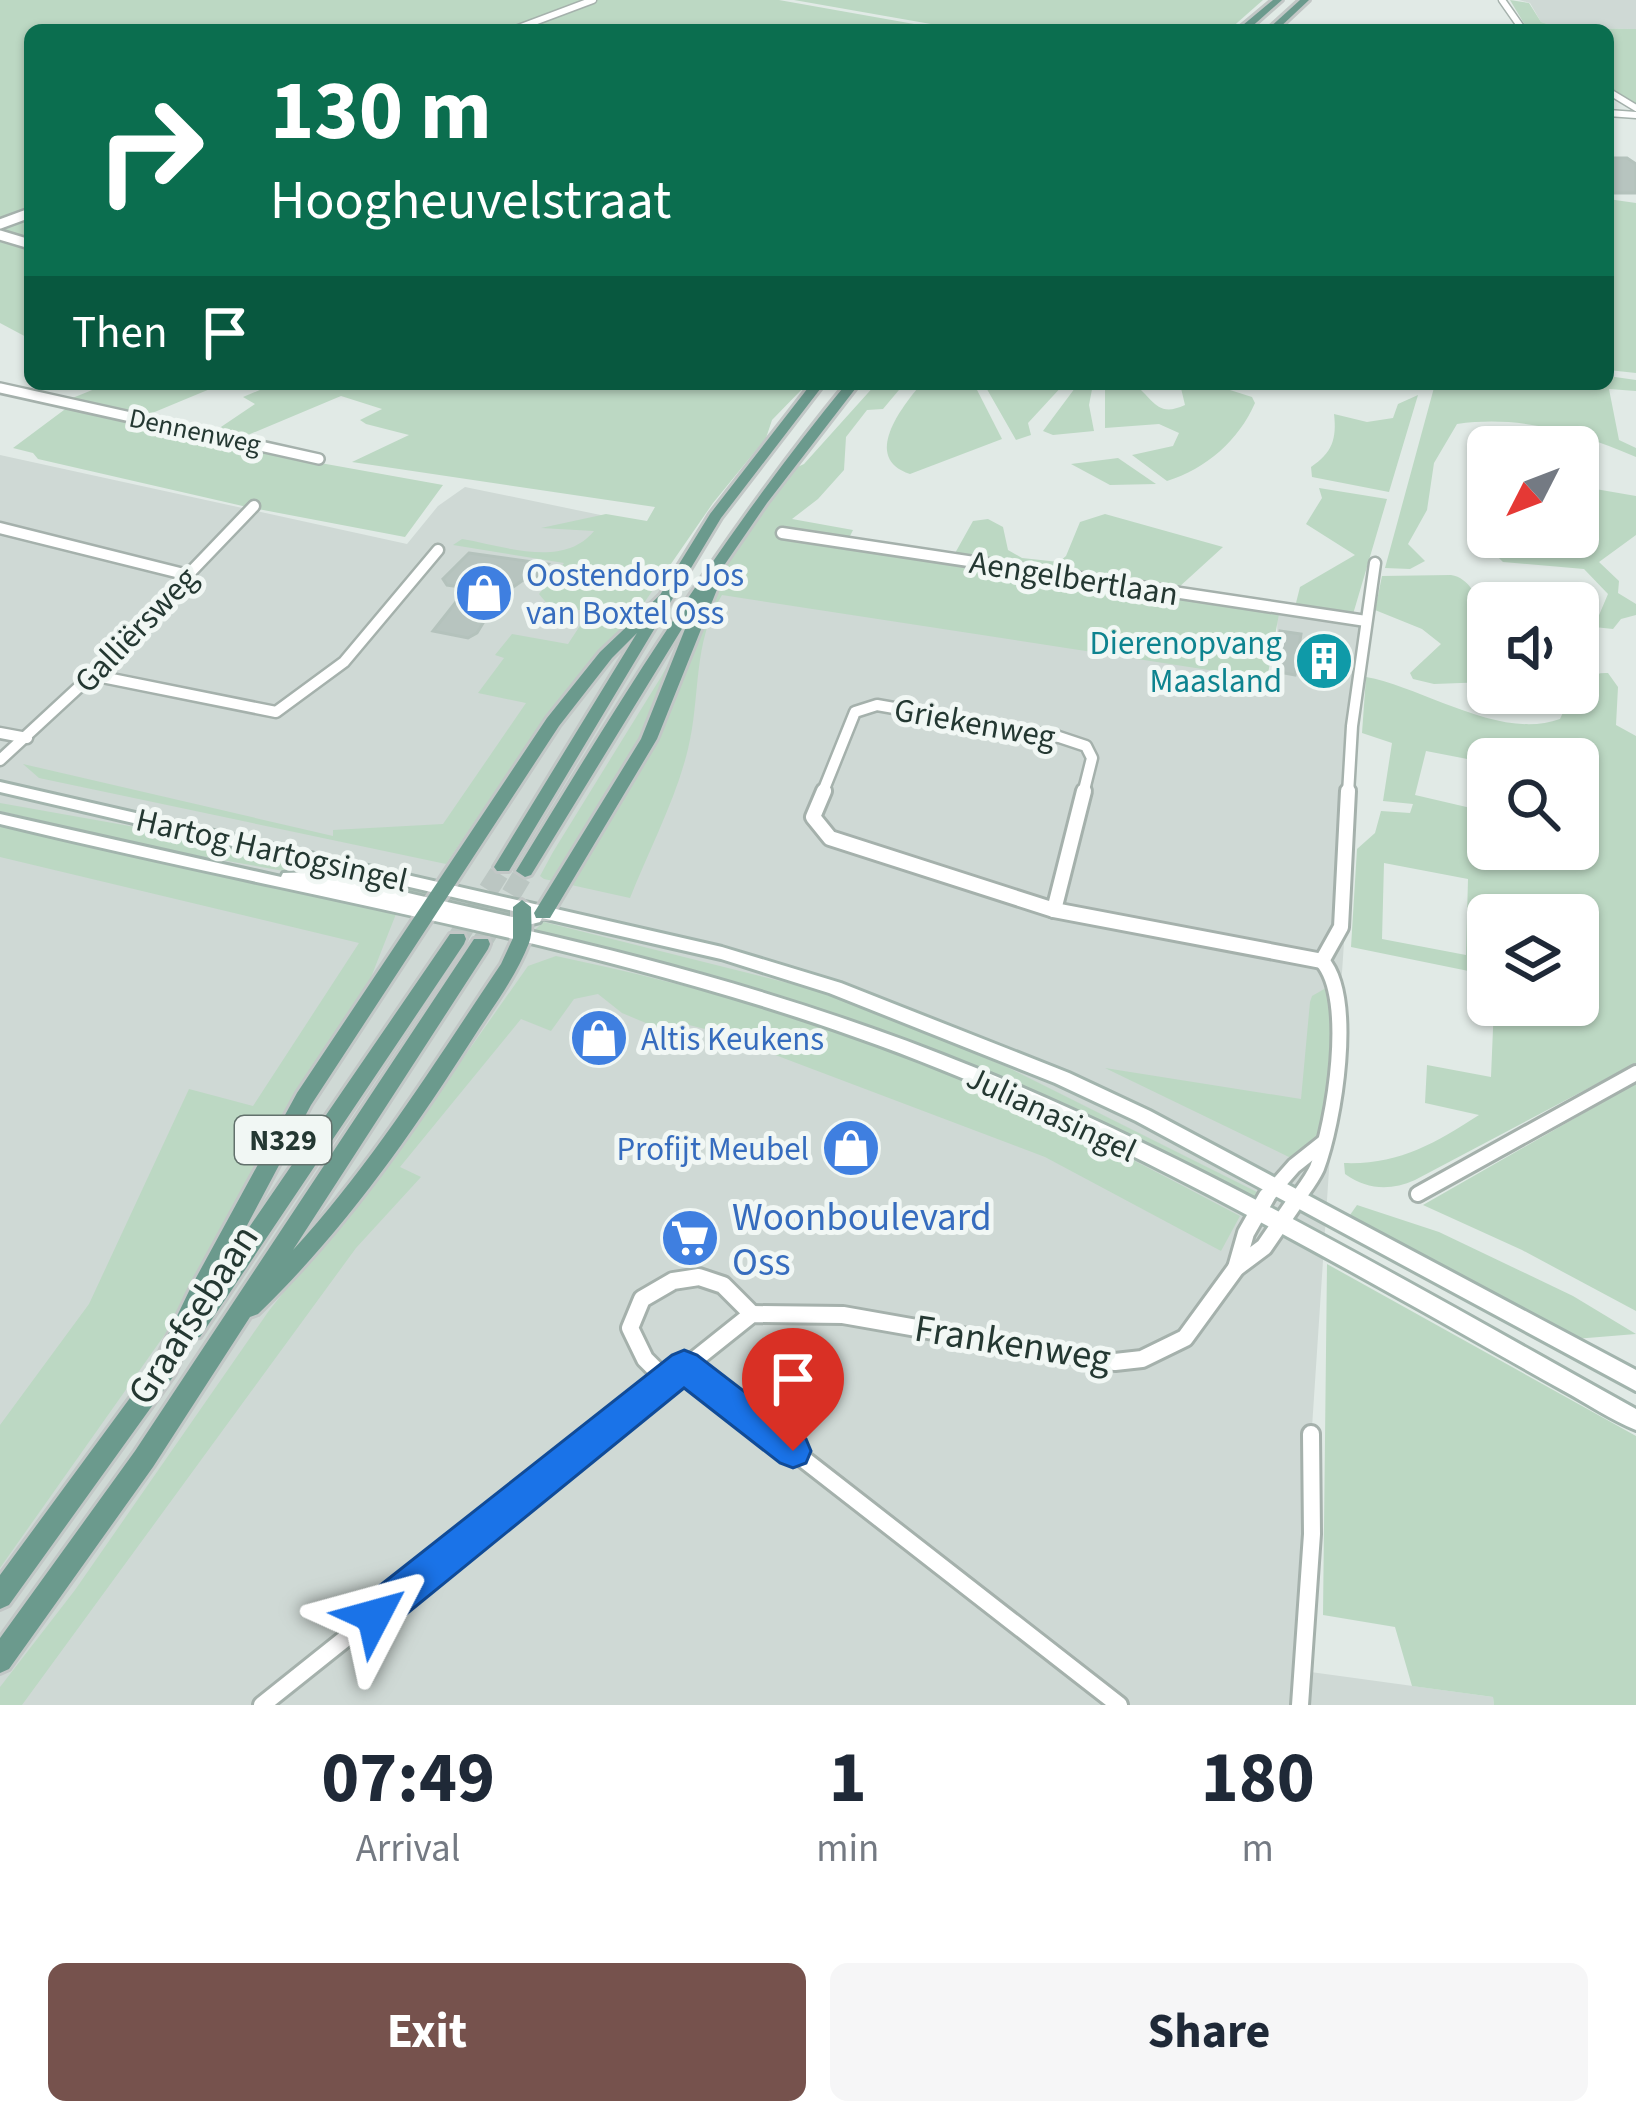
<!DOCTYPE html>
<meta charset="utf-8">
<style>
body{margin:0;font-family:"Source Sans 3",sans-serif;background:#f6f6f7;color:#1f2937;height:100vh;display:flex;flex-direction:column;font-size:45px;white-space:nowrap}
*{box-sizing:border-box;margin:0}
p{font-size:39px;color:#747a83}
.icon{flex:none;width:66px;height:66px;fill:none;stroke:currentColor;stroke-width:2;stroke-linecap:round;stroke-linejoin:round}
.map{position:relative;height:1705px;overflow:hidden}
.sheet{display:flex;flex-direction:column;background:#fff;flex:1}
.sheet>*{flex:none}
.banner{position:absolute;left:24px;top:24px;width:1590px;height:366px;border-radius:18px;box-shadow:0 3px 9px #0004;background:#0b6e4f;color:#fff;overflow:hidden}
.needle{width:78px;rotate:228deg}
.controls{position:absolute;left:1467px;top:426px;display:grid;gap:24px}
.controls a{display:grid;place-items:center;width:132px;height:132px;border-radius:18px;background:#fff;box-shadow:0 3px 9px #0004;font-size:60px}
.pin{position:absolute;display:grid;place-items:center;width:102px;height:102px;color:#fff;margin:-123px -51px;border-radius:50% 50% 50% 0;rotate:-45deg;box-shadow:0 0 12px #0007}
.pin .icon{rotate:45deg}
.me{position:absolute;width:132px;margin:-66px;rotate:51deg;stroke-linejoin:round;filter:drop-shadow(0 0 9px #0008)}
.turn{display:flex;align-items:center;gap:42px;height:252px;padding:0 48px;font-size:54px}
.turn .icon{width:156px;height:156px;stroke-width:2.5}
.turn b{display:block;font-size:84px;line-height:102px}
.then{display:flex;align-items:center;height:114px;padding:0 48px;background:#0003;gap:24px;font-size:45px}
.eta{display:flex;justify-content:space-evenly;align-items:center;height:204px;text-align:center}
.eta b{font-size:72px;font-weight:700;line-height:84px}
.action{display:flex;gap:24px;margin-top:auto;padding:24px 48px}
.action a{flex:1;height:138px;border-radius:18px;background:#76524d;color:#fff;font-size:48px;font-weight:700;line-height:138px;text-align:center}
.action a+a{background:#f6f6f7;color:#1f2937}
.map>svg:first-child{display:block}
</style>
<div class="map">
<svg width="1636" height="1705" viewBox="0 0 1636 1705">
<rect width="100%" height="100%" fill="#e1eae6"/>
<g fill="#cfd9d5">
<path d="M1519,0H1636V29L1560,28L1541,22L1530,3Z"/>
<path d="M0,455L407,544L438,506L465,487L654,526L613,572L1278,679L1277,611L1365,624L1296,1670L1493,1697L1494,1705H0Z"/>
</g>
<g fill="#bcd8c3" fill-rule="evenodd">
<path d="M0,0H779L948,30H30V238L0,232Z"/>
<path d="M794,0H1263L1229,30H965Z"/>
<path d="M1510,0L1529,3L1541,22L1560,28L1636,29V105L1608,88V30H1528Z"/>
<path d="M1608,199L1636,203V373L1608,370Z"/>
<path d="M0,237L30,245V339L0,323Z"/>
<path d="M1608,376L1636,380V391L1609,389L1619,440L1636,448V457C1578,432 1520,415 1457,424L1434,463L1427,510L1408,544L1425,561L1410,569L1385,568L1435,384H1608Z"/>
<path d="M107,384H222L145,416L70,399Z"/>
<path d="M274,384H807L772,420L766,438L713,503L626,629L527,744L446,864L39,778L23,764L333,836V830L443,824L526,703L478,693L504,658L495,655L512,634L568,644L591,609L554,612L539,594L564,563L453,545L462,539C505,546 563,569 594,531L541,528L606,514L647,521L655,507L352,462L409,435L366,424L360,420L382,409L341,396L243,437L215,431L255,404L243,397Z"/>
<path d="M876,384H904L883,409L867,410L846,437L844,470L818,499L792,519L853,530L848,540L779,530L777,535L1279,614L1267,679L722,595C692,643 701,696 688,749C676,799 649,850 630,898L544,879L540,876L553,852L661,677L718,573L791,470L804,464Z"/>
<path d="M921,384H974L1002,439L910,474C861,458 902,407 921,384Z"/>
<path d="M984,384H1064L1028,423L1031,435L1016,440Z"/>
<path d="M1078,384H1093L1089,405L1094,431L1053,435L1043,431Z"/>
<path d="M1105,384H1133C1153,396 1155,419 1185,405L1180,384H1211L1252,397L1255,403C1239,440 1206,469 1167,481L1132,455L1173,446L1179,433L1159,424L1105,428Z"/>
<path d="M1418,395L1389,492L1312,477L1311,467C1332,453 1337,439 1334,414L1367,422L1393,418L1398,404Z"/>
<path d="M68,407L287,457L443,485L405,537L247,507L38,459L33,453L13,448Z"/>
<path d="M1118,458L1156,484L1110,485L1071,464Z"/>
<path d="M1578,486L1636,496V535L1599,562L1619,581L1618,593L1636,604V615L1621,619L1613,629L1594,627L1608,594L1584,569L1503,562L1496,555L1563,558L1565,537H1578Z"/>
<path d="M1319,488L1387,499L1351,621L1296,603L1300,587L1355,555L1306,524L1322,498Z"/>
<path d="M1105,514L1223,547L1178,588L954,555L973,521L988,519L1003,527L1008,550L1022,558L1059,562L1066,556L1080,522Z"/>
<path d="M1451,575C1488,581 1488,653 1488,682L1434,684L1413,679L1410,673L1441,644L1422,629L1375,610L1382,576Z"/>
<path d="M1608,673L1618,687L1616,725L1636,736V1063L1415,1180C1390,1191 1368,1190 1345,1174L1344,1163C1398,1165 1434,1144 1479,1115L1425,1103L1427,1065L1491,1077L1494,1005H1578V915H1488V975L1351,947L1357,849L1375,833L1381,811L1410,813L1413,804L1383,801L1392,743L1362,733L1366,677C1423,687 1500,741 1560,719C1570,698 1581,671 1608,673ZM1426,751L1488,763V759H1578V849H1488V812L1415,795ZM1384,863L1468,879L1466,955L1382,939Z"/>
<path d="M0,803L169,833L435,891L432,897L171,851L0,811Z"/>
<path d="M0,826L396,914L362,1000L185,1306L0,1568V1425L89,1304L189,1089L253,1106L359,943L0,857Z"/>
<path d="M544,922L832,994L1009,1068L1261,1194L1254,1204C1100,1122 945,1049 779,996C698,970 613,953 531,933Z"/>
<path d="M556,956C694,985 829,1023 960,1078C1056,1118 1148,1168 1240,1216L1221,1251L1045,1157L709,1030L681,1023L665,1031L622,1013L598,994L574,999L551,1031L521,1019L400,1167L421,1177L356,1248L22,1705H0V1687L75,1590L268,1312L421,1118L528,966Z"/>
<path d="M1326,988C1338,1013 1333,1095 1323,1122C1318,1138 1305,1149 1293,1159L1105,1068L1301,1099L1310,1002L1312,996Z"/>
<path d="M1636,1083V1311L1522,1250L1423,1205Z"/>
<path d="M1357,1205L1439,1232L1573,1296L1636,1334L1575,1339L1361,1223L1350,1215Z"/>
<path d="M1327,1264L1636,1436V1705H1494L1493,1697L1412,1686L1395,1627L1323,1615Z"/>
</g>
<g fill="#b7c4bf" stroke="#b4c2bc" stroke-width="3">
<path d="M1608,158H1627L1636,164V193H1608Z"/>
<path d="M469,553L548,564L533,580L526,578L499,597L477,633L468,638L433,631L467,588L447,585L443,579Z"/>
<path d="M1280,631L1301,634L1299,647L1337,653L1336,665L1298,659L1295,675L1274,671Z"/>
</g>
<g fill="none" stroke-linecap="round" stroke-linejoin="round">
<g stroke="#bbc6c2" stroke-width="20" stroke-dasharray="20 9" stroke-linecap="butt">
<path d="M457,939L503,867"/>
<path d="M481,944L525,871"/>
</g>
<defs>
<g id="street-far4">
<path d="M1502,0L1523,30"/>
<path d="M513,30L593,0"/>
<path d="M1608,91L1636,108"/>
<path d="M1608,113L1636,115"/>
</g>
<g id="street-far3">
<path d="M0,224L30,213"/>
<path d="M0,235L30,244"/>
<path d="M0,388L319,459"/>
</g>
<g id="street-far2">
<path d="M0,528L188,575"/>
<path d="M782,533L1366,621"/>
<path d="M92,675L276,712L344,662L438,550"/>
<path d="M0,733L27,738"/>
<path d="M0,760L92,675L254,506"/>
<path d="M822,794L855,712L877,705L1059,737L1086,746L1092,758L1083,794"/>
<path d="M1348,794L1352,726L1375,563"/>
</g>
<g id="street-far1">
<path d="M824,791L813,817L830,838L1054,910"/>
<path d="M1054,910L1322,961"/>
<path d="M1054,910L1084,791"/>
<path d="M1322,961L1341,927L1348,791"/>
<path d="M1418,1194L1636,1073"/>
<path d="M1265,1199L1294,1166L1323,1143"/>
<path d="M1297,1199C1304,1189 1312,1179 1317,1168C1334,1123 1355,998 1322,961"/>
</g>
<g id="street">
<path d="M1236,1268L1246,1233L1267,1196"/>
<path d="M684,1366L1119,1705"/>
<path d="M667,1381L645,1359L630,1328L642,1299L673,1281L699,1277L723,1285L752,1314"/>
<path d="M262,1705L752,1314L843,1315L1070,1355L1115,1362L1142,1359L1185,1338L1236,1268L1264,1247L1299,1196"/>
<path d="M1300,1705L1312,1534L1311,1434"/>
</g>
<path id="secondary" d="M0,782L722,947L841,983L1069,1073L1150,1111L1636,1370V1391L1136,1121L1055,1083L829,993L721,959L542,918L540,922L516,928C673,963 827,1007 976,1068C1205,1162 1420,1289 1636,1409V1430C1611,1420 1588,1404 1564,1391C1517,1365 1470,1338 1422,1311C1272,1227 1121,1144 962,1078C655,950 322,903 0,824V814L281,877L283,873L317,872L512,917L526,914L0,792Z"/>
<g id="primary">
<path d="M1273,0H1282L1248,30H1237Z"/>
<path d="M1300,0H1309L1277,30H1267Z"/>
<path d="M811,384H824L721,518L509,871H497L494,867L637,633L612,658L559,726L311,1105L235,1248L450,934H464L466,939L464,944L200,1337L189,1339L175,1374L9,1605L0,1609V1575L152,1368L191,1287L297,1093L547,718L600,652L660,595L710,514Z"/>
<path d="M846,384H859L767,503L712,583L718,587L657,739L550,918H536L534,913L641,739L691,614L531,875L525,877L516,871C618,703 721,536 846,384Z"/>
<path d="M522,900L531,907C531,919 533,932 529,943C516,977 492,1008 473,1038C409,1138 343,1232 258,1314L250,1317L153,1467L9,1669L0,1673V1638L135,1451L474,939H488L490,944L488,949L293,1250C373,1163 435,1062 501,964L513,938V907Z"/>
</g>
</defs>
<use href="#street-far4" stroke="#a5b1ac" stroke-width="9"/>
<use href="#street-far3" stroke="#a5b1ac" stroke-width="14"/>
<use href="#street-far2" stroke="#a5b1ac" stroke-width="15"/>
<use href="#street-far1" stroke="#a5b1ac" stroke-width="20"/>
<use href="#street" stroke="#a5b1ac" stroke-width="22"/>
<use href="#secondary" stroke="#a2b4ad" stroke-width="6"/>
<use href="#primary" stroke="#c2c7c6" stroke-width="6"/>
<use href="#street-far4" stroke="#fff" stroke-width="6"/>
<use href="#street-far3" stroke="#fff" stroke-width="9"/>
<use href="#street-far2" stroke="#fff" stroke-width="10"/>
<use href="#street-far1" stroke="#fff" stroke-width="14"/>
<use href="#street" stroke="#fff" stroke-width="16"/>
<use href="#secondary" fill="#fff" fill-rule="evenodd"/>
<use href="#primary" fill="#6b9a8d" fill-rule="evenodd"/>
</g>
<path fill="#1a73e8" stroke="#114b97" stroke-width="3" d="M684,1350L697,1355L806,1439L811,1451L806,1463L793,1468L780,1463L684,1388L388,1629L374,1635L359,1629L354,1616L359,1602L672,1355Z"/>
<defs>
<symbol id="shop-disc" viewBox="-11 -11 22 22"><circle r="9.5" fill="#3f7fe0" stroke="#f1f7f4"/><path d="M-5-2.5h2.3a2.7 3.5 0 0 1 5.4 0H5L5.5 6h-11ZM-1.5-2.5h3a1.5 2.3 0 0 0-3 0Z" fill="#fff"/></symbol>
<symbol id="building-disc" viewBox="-11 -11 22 22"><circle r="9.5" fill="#0f9aa8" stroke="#f1f7f4"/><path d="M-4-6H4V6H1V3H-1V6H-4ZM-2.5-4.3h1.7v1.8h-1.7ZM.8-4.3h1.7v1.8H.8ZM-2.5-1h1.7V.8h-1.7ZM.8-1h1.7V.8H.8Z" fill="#fff"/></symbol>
<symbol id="supermarket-disc" viewBox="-11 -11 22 22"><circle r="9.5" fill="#3f7fe0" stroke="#f1f7f4"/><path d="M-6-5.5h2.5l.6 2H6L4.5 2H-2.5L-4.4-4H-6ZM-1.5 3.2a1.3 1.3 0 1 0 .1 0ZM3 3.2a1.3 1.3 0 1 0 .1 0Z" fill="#fff"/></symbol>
</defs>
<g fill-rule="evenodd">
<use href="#shop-disc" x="451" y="560" width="66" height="66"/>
<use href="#building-disc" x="1291" y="628" width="66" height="66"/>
<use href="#shop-disc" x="566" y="1005" width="66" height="66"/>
<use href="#shop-disc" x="818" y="1115" width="66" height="66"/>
<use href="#supermarket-disc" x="657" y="1205" width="66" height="66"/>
</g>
<g text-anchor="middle" stroke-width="10" stroke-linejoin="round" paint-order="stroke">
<g font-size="27" fill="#243832" stroke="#f1f7f4">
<text transform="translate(195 431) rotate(12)" y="9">Dennenweg</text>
</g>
<rect fill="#f1f7f4" stroke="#62716c" stroke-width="3" x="235" y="1116" width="96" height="48" rx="9"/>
<g font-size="30" font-weight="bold" fill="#243832">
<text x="283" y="1150">N329</text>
</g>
<g font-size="33" fill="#366cbe" stroke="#f1f7f4" text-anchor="start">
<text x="526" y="586">Oostendorp Jos<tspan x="526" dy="38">van Boxtel Oss</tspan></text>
<text x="641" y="1050">Altis Keukens</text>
<text x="809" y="1160" text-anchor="end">Profijt Meubel</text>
</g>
<g font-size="33" fill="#243832" stroke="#f1f7f4">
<text transform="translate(1074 577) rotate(9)" y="12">Aengelbertlaan</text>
<text transform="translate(135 629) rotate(-46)" y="12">Galliërsweg</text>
<text transform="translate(975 722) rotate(10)" y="12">Griekenweg</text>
<text transform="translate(272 849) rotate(13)" y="12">Hartog Hartogsingel</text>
<text transform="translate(1052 1113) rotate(25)" y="12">Julianasingel</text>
</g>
<g font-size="33" fill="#0d838f" stroke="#f1f7f4" text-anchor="end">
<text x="1282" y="654">Dierenopvang<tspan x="1282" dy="38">Maasland</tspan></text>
</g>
<g font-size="39" fill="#366cbe" stroke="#f1f7f4" text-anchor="start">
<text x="732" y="1230">Woonboulevard<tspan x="732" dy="45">Oss</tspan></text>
</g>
<g font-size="39" fill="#243832" stroke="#f1f7f4">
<text transform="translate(192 1314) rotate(-57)" y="14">Graafsebaan</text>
<text transform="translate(1013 1342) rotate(9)" y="14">Frankenweg</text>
</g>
</g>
</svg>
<div class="controls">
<a><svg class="needle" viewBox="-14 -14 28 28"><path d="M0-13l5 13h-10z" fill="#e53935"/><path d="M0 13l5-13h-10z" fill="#747a83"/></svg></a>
<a><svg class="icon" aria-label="sound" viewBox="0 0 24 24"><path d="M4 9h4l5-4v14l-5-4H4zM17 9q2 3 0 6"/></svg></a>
<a><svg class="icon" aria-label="search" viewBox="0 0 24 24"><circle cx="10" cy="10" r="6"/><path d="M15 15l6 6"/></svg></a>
<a><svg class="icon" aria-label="layers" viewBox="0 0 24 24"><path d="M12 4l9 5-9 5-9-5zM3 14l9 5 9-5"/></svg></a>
</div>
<div class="pin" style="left:793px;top:1451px;background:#d93025"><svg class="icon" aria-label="arrive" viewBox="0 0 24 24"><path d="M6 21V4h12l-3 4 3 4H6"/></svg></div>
<svg class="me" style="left:374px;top:1616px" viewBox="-20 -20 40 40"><path d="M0-17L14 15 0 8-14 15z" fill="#1a73e8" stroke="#fff" stroke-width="4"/></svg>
<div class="banner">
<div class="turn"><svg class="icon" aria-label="right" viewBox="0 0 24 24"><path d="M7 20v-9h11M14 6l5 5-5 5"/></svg><div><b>130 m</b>Hoogheuvelstraat</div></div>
<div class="then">Then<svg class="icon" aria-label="arrive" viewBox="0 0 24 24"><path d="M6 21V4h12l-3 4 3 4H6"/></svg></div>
</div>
</div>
<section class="sheet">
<div class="eta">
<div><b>07:49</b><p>Arrival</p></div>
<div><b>1</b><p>min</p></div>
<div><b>180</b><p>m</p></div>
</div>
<div class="action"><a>Exit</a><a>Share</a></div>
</section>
